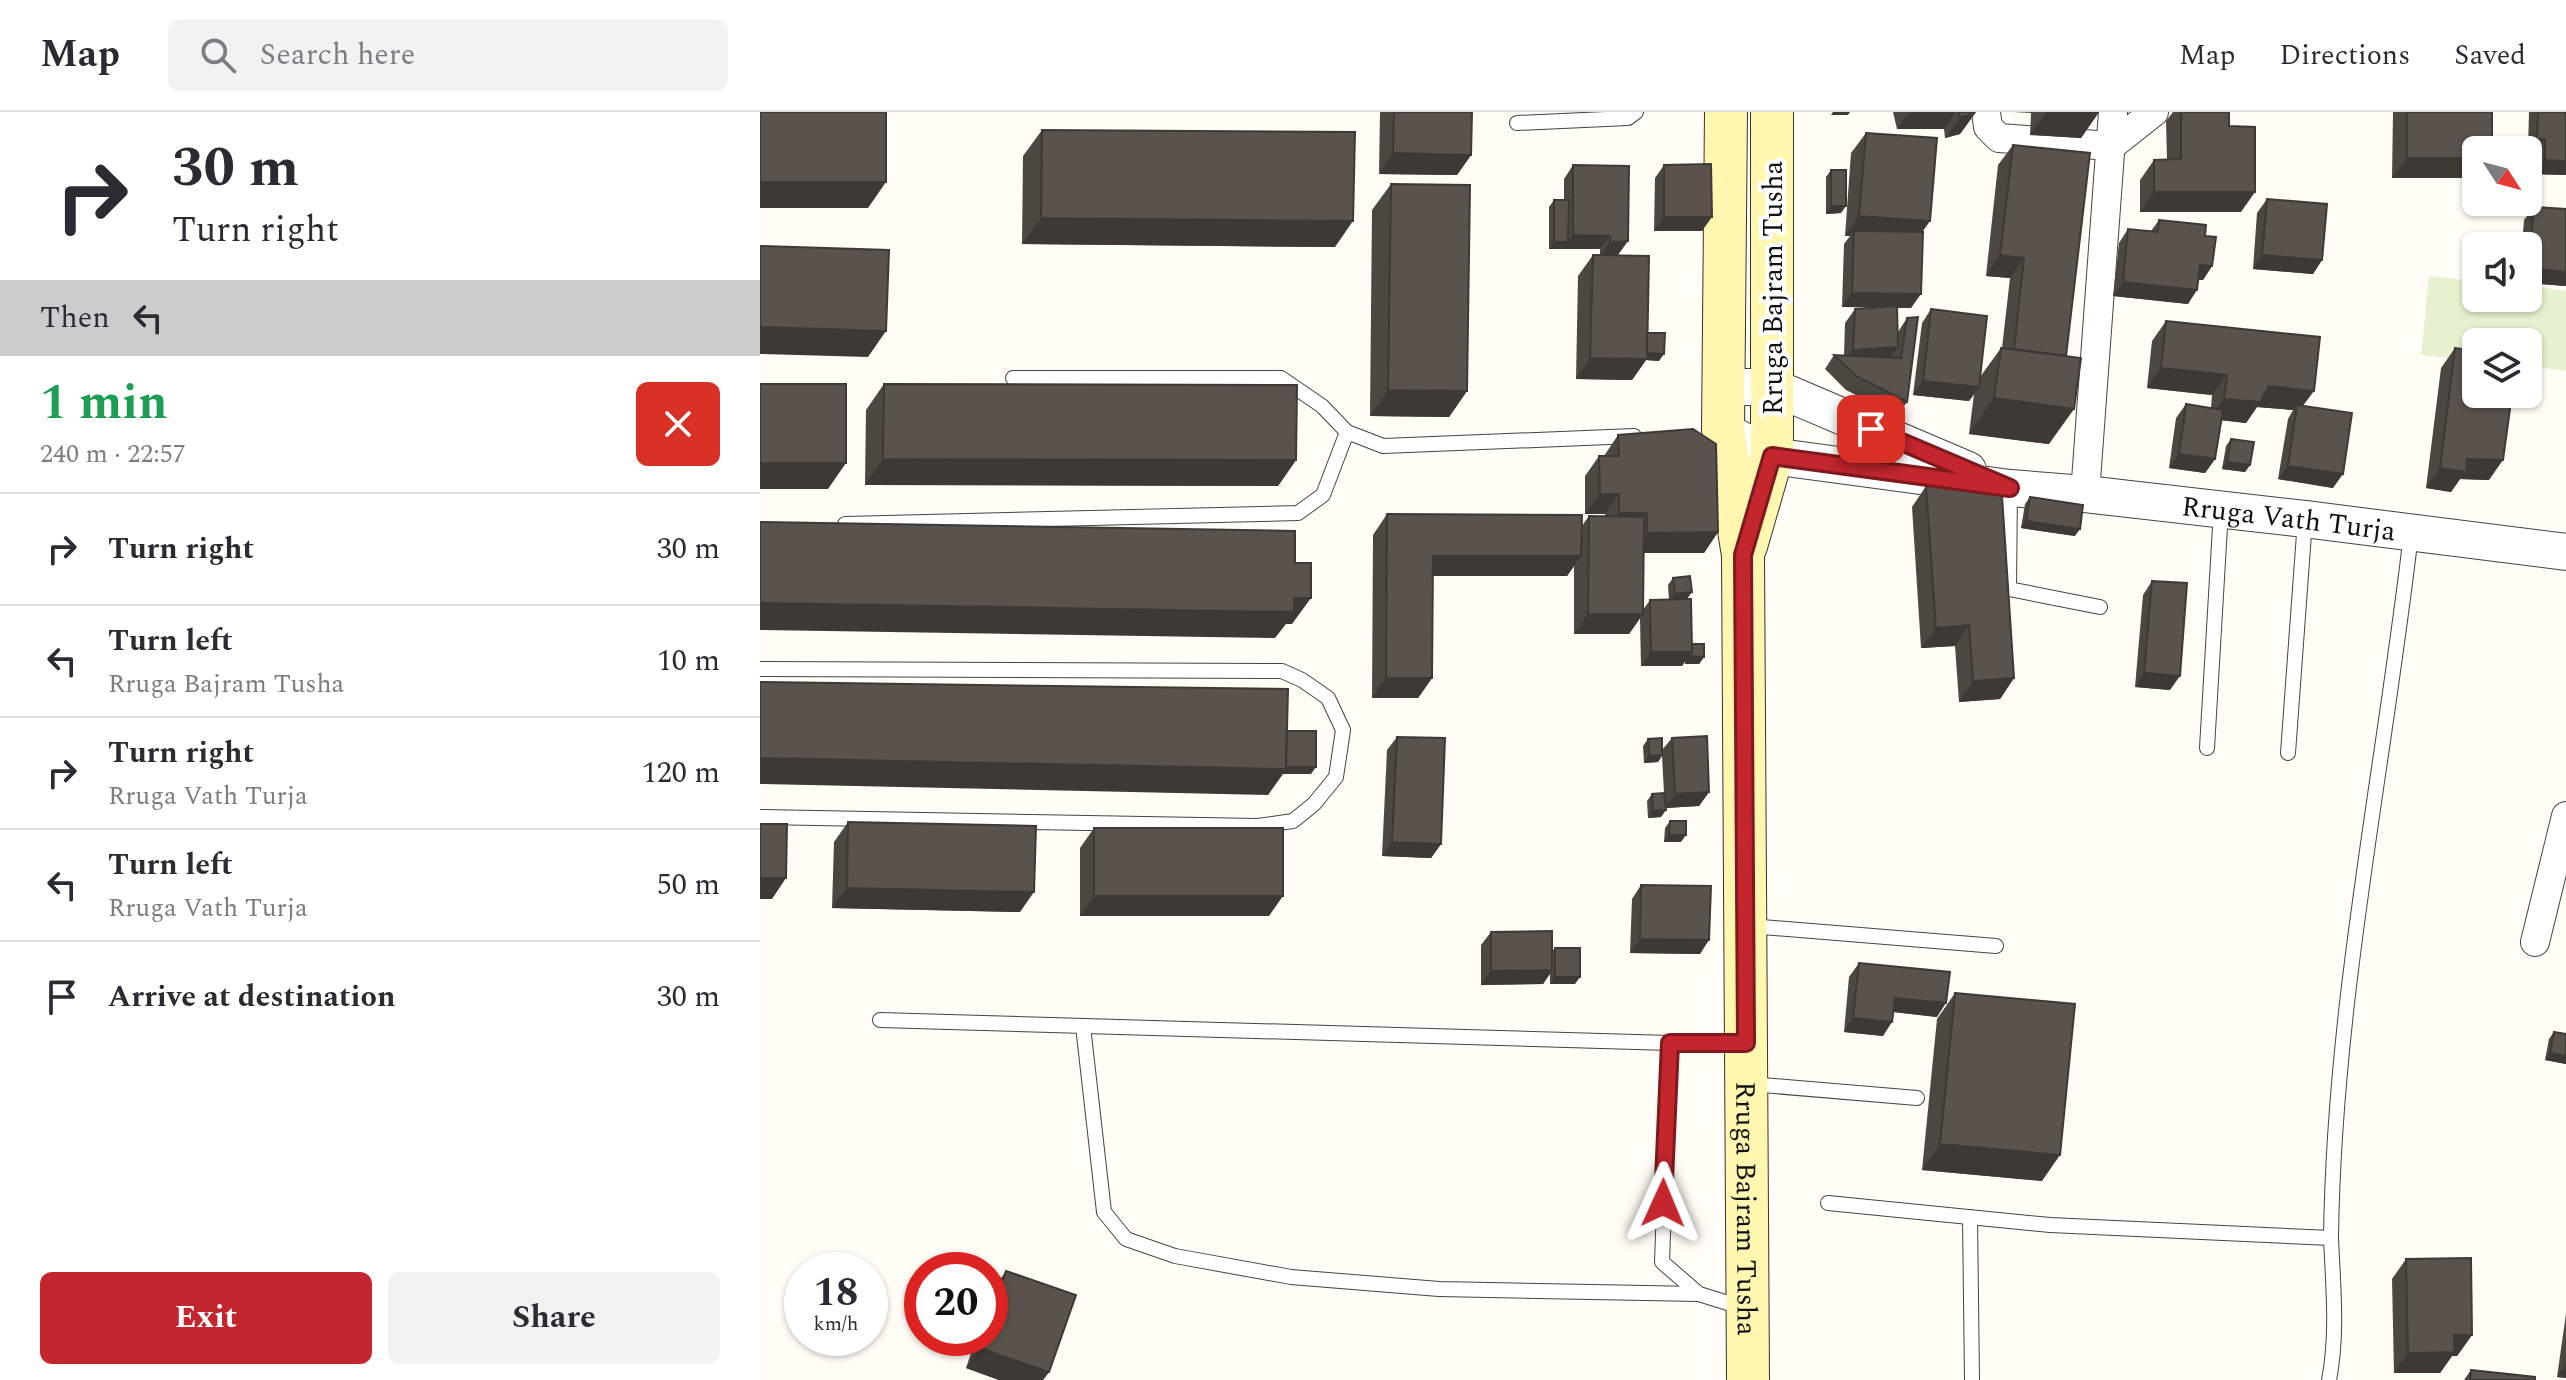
<!DOCTYPE html>
<meta charset="utf-8">
<style>
body{margin:0;font-family:Spectral,serif;background:#f2f2f3;color:#2b2b33;height:100vh;display:flex;flex-direction:column;font-size:30px;white-space:nowrap}
*{box-sizing:border-box;margin:0}
p{font-size:26px;color:#7c7c81}
.icon{flex:none;width:44px;height:44px;fill:none;stroke:currentColor;stroke-width:2;stroke-linecap:round;stroke-linejoin:round}
.map{position:relative;flex:1;overflow:hidden}
.side{display:flex;flex-direction:column;background:#fff;width:760px}
.side>*{flex:none}
.guide{background:#fff;color:#2b2b33;overflow:hidden}
.needle{width:52px;rotate:126deg}
.buttons{position:absolute;left:1702px;top:24px;display:grid;gap:16px}
.buttons a{display:grid;place-items:center;width:80px;height:80px;border-radius:12px;background:#fff;box-shadow:0 2px 6px #0004;font-size:40px}
.speed{position:absolute;left:24px;top:1140px;display:flex;gap:16px;font-size:40px;font-weight:700;text-align:center}
.speed>*{display:grid;place-content:center;width:104px;height:104px;border-radius:50%;background:#fff;box-shadow:0 2px 6px #0004;line-height:1}
.speed small{font-size:20px;font-weight:400}
.speed .limit{border:12px solid #d22;background:#fff;color:#111}
.pin{position:absolute;display:grid;place-items:center;width:68px;height:68px;color:#fff;margin:-34px;border-radius:16px;box-shadow:0 4px 12px #0006}
.me{position:absolute;width:88px;margin:-44px;rotate:1deg;stroke-linejoin:round;filter:drop-shadow(0 0 6px #0008)}
.turn{display:flex;align-items:center;gap:28px;height:168px;padding:0 40px;font-size:36px}
.turn .icon{width:104px;height:104px;stroke-width:2.5}
.turn b{display:block;font-size:56px;line-height:68px}
.then{display:flex;align-items:center;height:76px;padding:0 40px;background:#0003;gap:16px;font-size:30px}
.round{display:grid;place-items:center;flex:none;width:84px;height:84px;border-radius:12px;background:#f2f2f3}
.summary{display:flex;align-items:center;justify-content:space-between;height:136px;padding:0 40px}
h1{font-size:48px;font-weight:700;line-height:60px;color:#1e9e55}
.button{display:flex;gap:16px;margin-top:auto;padding:16px 40px}
.button a{flex:1;height:92px;border-radius:12px;background:#c4262e;color:#fff;font-size:32px;font-weight:700;line-height:92px;text-align:center}
.button a+a{background:#f2f2f3;color:#2b2b33}
ul{padding:0;list-style:none}
li{display:flex;align-items:center;gap:24px;height:112px;padding:0 40px;border-top:2px solid #e1e1e2}
li div{flex:1}
li b{display:block;font-size:30px}
li em{font-style:normal}
header{display:flex;align-items:center;gap:48px;box-sizing:border-box;height:112px;padding:0 40px;background:#fff;border-bottom:2px solid #e1e1e2}
header strong{font-size:38px}
nav{display:flex;gap:44px;margin-inline-start:auto;font-size:28px}
.search{width:560px;height:72px;background:#f2f2f3;display:flex;align-items:center;gap:20px;box-sizing:border-box;padding:0 28px;border-radius:12px;color:#7c7c81;font-size:30px}
main{display:flex;flex:1;min-height:0}
.map>svg:first-child{display:block}
</style>
<header>
<strong>Map</strong>
<div class="search"><svg class="icon" aria-label="search" viewBox="0 0 24 24"><circle cx="10" cy="10" r="6"/><path d="M15 15l6 6"/></svg>Search here</div>
<nav><a>Map</a><a>Directions</a><a>Saved</a></nav>
</header>
<main>
<section class="side">
<div class="guide">
<div class="turn"><svg class="icon" aria-label="right" viewBox="0 0 24 24"><path d="M7 20v-9h11M14 6l5 5-5 5"/></svg><div><b>30 m</b>Turn right</div></div>
<div class="then">Then<svg class="icon" aria-label="left" viewBox="0 0 24 24"><path d="M17 20v-9H6M10 6l-5 5 5 5"/></svg></div>
</div>
<div class="summary"><div><h1>1 min</h1><p>240 m · 22:57</p></div><a class="round" style="background:#d93025;color:#fff"><svg class="icon" aria-label="close" viewBox="0 0 24 24"><path d="M6 6l12 12M18 6L6 18"/></svg></a></div>
<ul>
<li><svg class="icon" aria-label="right" viewBox="0 0 24 24"><path d="M7 20v-9h11M14 6l5 5-5 5"/></svg><div><b>Turn right</b></div><em>30 m</em></li>
<li><svg class="icon" aria-label="left" viewBox="0 0 24 24"><path d="M17 20v-9H6M10 6l-5 5 5 5"/></svg><div><b>Turn left</b><p>Rruga Bajram Tusha</p></div><em>10 m</em></li>
<li><svg class="icon" aria-label="right" viewBox="0 0 24 24"><path d="M7 20v-9h11M14 6l5 5-5 5"/></svg><div><b>Turn right</b><p>Rruga Vath Turja</p></div><em>120 m</em></li>
<li><svg class="icon" aria-label="left" viewBox="0 0 24 24"><path d="M17 20v-9H6M10 6l-5 5 5 5"/></svg><div><b>Turn left</b><p>Rruga Vath Turja</p></div><em>50 m</em></li>
<li><svg class="icon" aria-label="arrive" viewBox="0 0 24 24"><path d="M6 21V4h12l-3 4 3 4H6"/></svg><div><b>Arrive at destination</b></div><em>30 m</em></li>
</ul>
<div class="button"><a>Exit</a><a>Share</a></div>
</section>
<div class="map">
<svg width="1806" height="1268" viewBox="0 0 1806 1268">
<rect width="100%" height="100%" fill="#fffdf5"/>
<path fill="#e6f2cf" d="M1669,164L1716,169V186H1768V174L1806,179V259L1768,254V230H1716V249L1661,243Z"/>
<g fill="none" stroke-linecap="round" stroke-linejoin="round">
<defs>
<g id="service">
<path d="M757,11L868,6L876,0"/>
<path d="M253,266H521L562,294L587,320L623,334L874,324"/>
<path d="M1250,376L1249,477L1340,495"/>
<path d="M85,412L538,401L563,383L587,320"/>
<path d="M0,557L522,559L542,568L568,586L583,618L576,665L554,692L533,709L498,714L0,705"/>
<path d="M1447,636L1461,398"/>
<path d="M1528,641L1545,408"/>
<path d="M990,814L1236,834"/>
<path d="M120,908L910,931L902,1150L939,1182L984,1196"/>
<path d="M323,914L344,1100L366,1127L415,1144L531,1165L679,1177L939,1182"/>
<path d="M910,931H981"/>
<path d="M990,972L1157,986"/>
<path d="M1068,1091L1290,1113L1571,1126C1574,890 1624,657 1651,422"/>
<path d="M1210,1105L1212,1268"/>
<path d="M1569,1268C1578,1222 1573,1173 1571,1126"/>
</g>
<g id="minor">
<path d="M1226,0L1228,15L1239,26L1351,34L1394,0"/>
<path d="M1325,382L1353,0"/>
<path d="M1775,830L1806,704"/>
</g>
<g id="tertiary">
<path d="M962,275H1013L1208,358"/>
<path id="s1" d="M963,318L1012,344L1250,376L1325,382L1545,407L1806,440"/>
</g>
<g id="secondary">
<path id="s2" d="M966,0L963,318L983,443L988,1268"/>
<path d="M986,434L1012,344V0"/>
</g>
</defs>
<use href="#service" stroke="#444" stroke-width="16"/>
<use href="#minor" stroke="#444" stroke-width="30"/>
<use href="#tertiary" stroke="#444" stroke-width="38"/>
<use href="#secondary" stroke="#333" stroke-width="44"/>
<use href="#service" stroke="#fff" stroke-width="14"/>
<use href="#minor" stroke="#fff" stroke-width="28"/>
<use href="#tertiary" stroke="#fff" stroke-width="36"/>
<use href="#secondary" stroke="#fff6b0" stroke-width="42"/>
</g>
<g fill="#4d4742">
<path d="M620,0H712L711,43L697,63L619,62Z"/>
<path d="M1133,0H1216L1200,22L1185,26L1184,17H1137Z"/>
<path d="M1253,0H1339L1321,26L1270,23L1271,1Z"/>
<path d="M1413,0H1469V14L1481,100H1380V68L1394,48H1407L1406,9Z"/>
<path d="M1633,0H1732L1716,38V66H1632Z"/>
<path d="M1769,0H1806V63L1775,62V41L1768,40V38Z"/>
<path d="M282,18L575,135L262,132L263,44Z"/>
<path d="M1106,21L1162,120L1151,196H1137L1138,220L1147,206V290L1137,304L1086,278L1065,257L1074,243L1084,244L1085,211L1095,197L1120,195H1082L1084,132L1090,124H1085L1091,41Z"/>
<path d="M1253,33L1289,332L1209,322L1214,282L1209,289L1153,283L1162,211L1171,197L1220,265L1241,236H1242L1250,166L1226,164L1238,53Z"/>
<path d="M813,53L869,54L858,143L887,221L899,249L886,248L872,268L816,267L818,164L833,143H840V137H789V95L794,88H804V67Z"/>
<path d="M904,53L942,119H894L895,66Z"/>
<path d="M1071,58L1081,101L1066,102V65Z"/>
<path d="M631,72L707,279L689,305L610,304L612,98Z"/>
<path d="M1507,87L1562,148L1553,162L1493,157L1497,101Z"/>
<path d="M1774,95L1806,97V174L1768,171V134H1762L1764,108Z"/>
<path d="M1399,108L1445,124L1452,154L1443,168H1438L1428,192L1353,184L1359,131L1368,117L1391,119Z"/>
<path d="M1406,209L1543,294L1573,376L1518,367L1528,307L1533,298L1497,295L1486,311L1461,308L1455,347L1445,361L1409,356L1416,306L1426,292L1451,296L1452,283L1387,276L1392,229Z"/>
<path d="M1695,236L1729,368L1700,367L1691,380L1666,376L1681,256Z"/>
<path d="M124,272L536,348L518,374L105,373L106,298Z"/>
<path d="M858,323L958,420L944,441H884L883,498L890,488H909L908,473L913,466L927,487L932,532L944,545L939,552H925V549L922,554H881L880,506L869,522H814V454L807,464H673L672,566L658,586H612L613,423L627,402L821,415L829,404L845,405V402H825V364L839,344H844Z"/>
<path d="M1471,327L1490,353L1485,360L1462,357L1466,334Z"/>
<path d="M1166,374L1254,566L1240,587L1199,590L1195,534L1161,536L1152,395Z"/>
<path d="M1270,385L1315,424L1261,416L1265,392Z"/>
<path d="M1392,469L1410,578L1375,575L1383,483Z"/>
<path d="M637,625L681,732L671,746L622,744L627,638Z"/>
<path d="M912,626L949,680L939,694L905,696L901,705L888,706L887,689L892,682L904,681L902,644L898,650L884,651L883,634L888,627L902,638Z"/>
<path d="M910,709L921,730H904L905,716Z"/>
<path d="M88,710L260,800L72,796L74,730Z"/>
<path d="M334,716L509,804H320V736Z"/>
<path d="M881,773L940,842L870,841L872,787Z"/>
<path d="M731,820L792,839L795,836L815,872H790V862L783,872L721,873V833Z"/>
<path d="M1099,851L1177,905L1133,900L1123,924L1084,920L1089,865Z"/>
<path d="M1195,881L1282,1069L1162,1058L1177,907Z"/>
<path d="M1794,920L1806,922V952L1785,948L1789,927Z"/>
<path d="M1646,1147L1712,1223L1697,1244H1692L1680,1261H1634L1632,1167Z"/>
<path d="M246,1159L289,1260L283,1268H239L206,1256L216,1226H230V1185L232,1179Z"/>
<path d="M1806,1202V1266L1797,1265Z"/>
<path d="M1711,1258L1775,1268H1704Z"/>
</g>
<g fill="#3f3936">
<path d="M1073,0H1090L1088,3H1071Z"/>
<path d="M1149,0H1196L1184,17H1137Z"/>
<path d="M1216,0L1200,22L1185,26L1200,6Z"/>
<path d="M1286,0H1339L1321,26L1270,23Z"/>
<path d="M1777,27H1785L1775,41L1768,40Z"/>
<path d="M633,41L711,43L697,63L619,62Z"/>
<path d="M1647,46H1716V66H1632Z"/>
<path d="M1785,48L1806,49V63L1775,62Z"/>
<path d="M0,70H126L108,96H0Z"/>
<path d="M1394,80H1495L1481,100H1380Z"/>
<path d="M1071,94H1086L1081,101L1066,102Z"/>
<path d="M1099,104L1170,109L1156,129L1094,119L1090,124H1085Z"/>
<path d="M904,105H952L942,119H894Z"/>
<path d="M281,106L593,109L575,135L262,132Z"/>
<path d="M813,123L850,124L840,137H789L794,130H808Z"/>
<path d="M868,129L858,143L840,144L850,130Z"/>
<path d="M1240,143L1264,146L1250,166L1226,164Z"/>
<path d="M1502,143L1562,148L1553,162L1493,157Z"/>
<path d="M1440,153L1452,154L1443,168L1430,167Z"/>
<path d="M1768,156L1806,160V174L1768,171Z"/>
<path d="M1363,170L1437,178L1428,192L1353,184Z"/>
<path d="M1092,181L1161,182L1151,196L1082,195Z"/>
<path d="M0,215L126,219L108,245L0,242Z"/>
<path d="M1138,235L1128,249L1084,252L1093,238Z"/>
<path d="M884,241L904,242L899,249L886,248L872,268L816,267L830,246Z"/>
<path d="M1401,256L1467,263L1452,283L1387,276Z"/>
<path d="M1163,269L1219,275L1209,289L1153,283Z"/>
<path d="M1509,274L1554,279L1539,299L1537,293L1533,298L1497,295L1486,311L1450,307L1464,287Z"/>
<path d="M628,278L707,279L689,305L610,304Z"/>
<path d="M1234,286L1314,297L1289,332L1209,322Z"/>
<path d="M1419,342L1455,347L1445,361L1409,356Z"/>
<path d="M123,347L536,348L518,374L105,373Z"/>
<path d="M1707,347L1743,348L1729,368L1700,367L1691,380L1666,376L1680,356Z"/>
<path d="M1467,350L1490,353L1485,360L1462,357Z"/>
<path d="M0,351H86L68,377H0Z"/>
<path d="M1528,354L1583,362L1573,376L1518,367Z"/>
<path d="M840,382H859L845,402H825Z"/>
<path d="M859,401H887L872,421H845Z"/>
<path d="M1266,409L1320,417L1315,424L1261,416Z"/>
<path d="M958,420L944,441H873L887,421Z"/>
<path d="M673,444H821L807,464H658Z"/>
<path d="M932,480L927,487L910,489L915,482Z"/>
<path d="M551,486L532,512H526L515,526L0,518V491Z"/>
<path d="M828,502H883L869,522H814Z"/>
<path d="M1209,513L1195,534L1161,536L1176,516Z"/>
<path d="M891,540H932L922,554H881Z"/>
<path d="M930,544L944,545L939,552H925Z"/>
<path d="M1384,561L1420,564L1410,578L1375,575Z"/>
<path d="M626,566H672L658,586H612Z"/>
<path d="M1254,566L1240,587L1199,590L1213,569Z"/>
<path d="M902,643L898,650L884,651L889,644Z"/>
<path d="M0,646L523,655H556L551,662H523L508,683L0,672Z"/>
<path d="M949,680L939,694L905,696L915,682Z"/>
<path d="M906,698L901,705L888,706L893,699Z"/>
<path d="M909,723H926L921,730H904Z"/>
<path d="M632,730L681,732L671,746L622,744Z"/>
<path d="M0,766H26L12,787H0Z"/>
<path d="M87,776L274,780L260,800L72,796Z"/>
<path d="M334,784H523L509,804H320Z"/>
<path d="M880,827L949,828L940,842L870,841Z"/>
<path d="M792,858L783,872L721,873L731,859Z"/>
<path d="M795,865H820L815,872H790Z"/>
<path d="M1135,886L1186,891L1177,905L1125,899Z"/>
<path d="M1093,906L1132,910L1123,924L1084,920Z"/>
<path d="M1790,941L1806,944V952L1785,948Z"/>
<path d="M1180,1032L1300,1043L1282,1069L1162,1058Z"/>
<path d="M1694,1223H1712L1697,1244H1692L1680,1261H1634L1648,1241Z"/>
<path d="M220,1236L289,1260L283,1268H239L206,1256Z"/>
<path d="M1806,1252V1266L1797,1265Z"/>
</g>
<g fill="#5a524d" stroke="#3f3936" stroke-width="2">
<rect x="0" y="0" width="126" height="70"/>
<path d="M634,0H712L711,43L633,41Z"/>
<path d="M1199,0H1215L1200,6Z"/>
<path d="M1421,0H1469V14L1495,15V80H1394V48L1421,47Z"/>
<path d="M1647,0H1732V38H1716V46H1647Z"/>
<path d="M1778,0H1806V49L1785,48V27H1777Z"/>
<path d="M282,18L595,20L593,109L281,106Z"/>
<path d="M1106,21L1177,26L1170,109L1099,104Z"/>
<path d="M1253,33L1330,41L1306,244L1254,237L1264,146L1240,143Z"/>
<path d="M951,52L952,105H904V53Z"/>
<path d="M813,53L869,54L868,129L850,130V124L813,123Z"/>
<rect x="1071" y="58" width="15" height="36"/>
<path d="M631,72L710,73L707,279L628,278Z"/>
<path d="M1507,87L1567,92L1562,148L1502,143Z"/>
<path d="M794,88H809L808,130H794Z"/>
<path d="M1774,95L1806,97V160L1768,156Z"/>
<path d="M1399,108L1446,113L1445,124L1456,125L1452,154L1440,153L1437,178L1363,170L1368,117L1398,120Z"/>
<path d="M1094,119L1163,120L1161,182L1092,181Z"/>
<path d="M0,134L129,138L126,219L0,215Z"/>
<path d="M833,143L889,144L887,247L830,246Z"/>
<path d="M1137,194L1138,235L1093,238L1095,197Z"/>
<path d="M1171,197L1227,204L1219,275L1163,269Z"/>
<path d="M1158,205L1147,290L1096,264L1074,243L1141,246L1147,206Z"/>
<path d="M1406,209L1560,225L1554,279L1509,274L1500,290L1464,287L1467,263L1401,256Z"/>
<path d="M887,221H905L904,242L887,241Z"/>
<path d="M1241,236L1321,246L1314,297L1234,286Z"/>
<path d="M1695,236L1716,239V282H1752L1743,348L1707,347L1706,360L1680,356Z"/>
<rect x="0" y="272" width="86" height="79"/>
<path d="M124,272L537,273L536,348L123,347Z"/>
<path d="M1426,292L1463,298L1455,347L1419,342Z"/>
<path d="M1537,293L1592,301L1583,362L1528,354Z"/>
<path d="M933,317L956,332L958,420L887,421V401H859V382H840L839,344H859L858,323Z"/>
<path d="M1471,327L1494,330L1490,353L1467,350Z"/>
<path d="M1241,369L1254,566L1213,569L1209,513L1176,516L1166,374Z"/>
<path d="M1270,385L1323,393L1320,417L1266,409Z"/>
<path d="M627,402L822,403L821,444H673L672,566H626Z"/>
<path d="M829,404L884,405L883,502H828Z"/>
<path d="M0,410L535,419V451H551V486H534V500L0,491Z"/>
<path d="M930,464L932,480L915,482L913,466Z"/>
<path d="M1392,469L1427,471L1420,564L1384,561Z"/>
<path d="M931,487L932,540H891L890,488Z"/>
<path d="M932,532H944V545L930,544L932,540Z"/>
<path d="M0,570L528,577L526,657L0,646Z"/>
<path d="M527,619H556V655H526Z"/>
<path d="M947,624L949,680L915,682L912,626Z"/>
<path d="M637,625L685,626L681,732L632,730Z"/>
<path d="M902,626V643L889,644L888,627Z"/>
<path d="M904,681L906,698L893,699L892,682Z"/>
<path d="M910,709H926V723H909Z"/>
<path d="M88,710L276,714L274,780L87,776Z"/>
<path d="M0,712H27L26,766H0Z"/>
<rect x="334" y="716" width="189" height="68"/>
<path d="M881,773L951,774L949,828L880,827Z"/>
<path d="M792,819V858L731,859V820Z"/>
<rect x="795" y="836" width="25" height="29"/>
<path d="M1099,851L1190,860L1186,891L1135,886L1132,910L1093,906Z"/>
<path d="M1195,881L1315,892L1300,1043L1180,1032Z"/>
<path d="M1794,920L1806,922V944L1790,941Z"/>
<path d="M1711,1146L1712,1223H1694V1240L1648,1241L1646,1147Z"/>
<path d="M246,1159L316,1183L289,1260L220,1236L223,1226H230V1206Z"/>
<path d="M1711,1258L1775,1265V1268H1710Z"/>
</g>
<g fill="none" stroke-linecap="round" stroke-linejoin="round">
<defs>
<path id="route" d="M903,1091L910,931H986L983,443L1012,344L1250,376L1111,317"/>
</defs>
<use href="#route" stroke="#7f191e" stroke-width="20"/>
<use href="#route" stroke="#c4262e" stroke-width="14"/>
</g>
<g text-anchor="middle" stroke-width="8" stroke-linejoin="round" paint-order="stroke">
<g font-size="28" fill="#111" stroke="#fff">
<text transform="translate(1012 176) rotate(-90)" y="10">Rruga Bajram Tusha</text>
<text dy="10" stroke="none"><textPath href="#s1" startOffset="576">Rruga Vath Turja</textPath></text>
<text dy="10" stroke="none"><textPath href="#s2" startOffset="1098">Rruga Bajram Tusha</textPath></text>
</g>
</g>
</svg>
<div class="buttons">
<a><svg class="needle" viewBox="-14 -14 28 28"><path d="M0-13l5 13h-10z" fill="#e53935"/><path d="M0 13l5-13h-10z" fill="#7c7c81"/></svg></a>
<a><svg class="icon" aria-label="sound" viewBox="0 0 24 24"><path d="M4 9h4l5-4v14l-5-4H4zM17 9q2 3 0 6"/></svg></a>
<a><svg class="icon" aria-label="layers" viewBox="0 0 24 24"><path d="M12 4l9 5-9 5-9-5zM3 14l9 5 9-5"/></svg></a>
</div>
<div class="speed"><div>18<small>km/h</small></div><div class="limit">20</div></div>
<div class="pin" style="left:1111px;top:317px;background:#d93025"><svg class="icon" aria-label="arrive" viewBox="0 0 24 24"><path d="M6 21V4h12l-3 4 3 4H6"/></svg></div>
<svg class="me" style="left:903px;top:1091px" viewBox="-20 -20 40 40"><path d="M0-17L14 15 0 8-14 15z" fill="#c4262e" stroke="#fff" stroke-width="4"/></svg>
</div>
</main>
